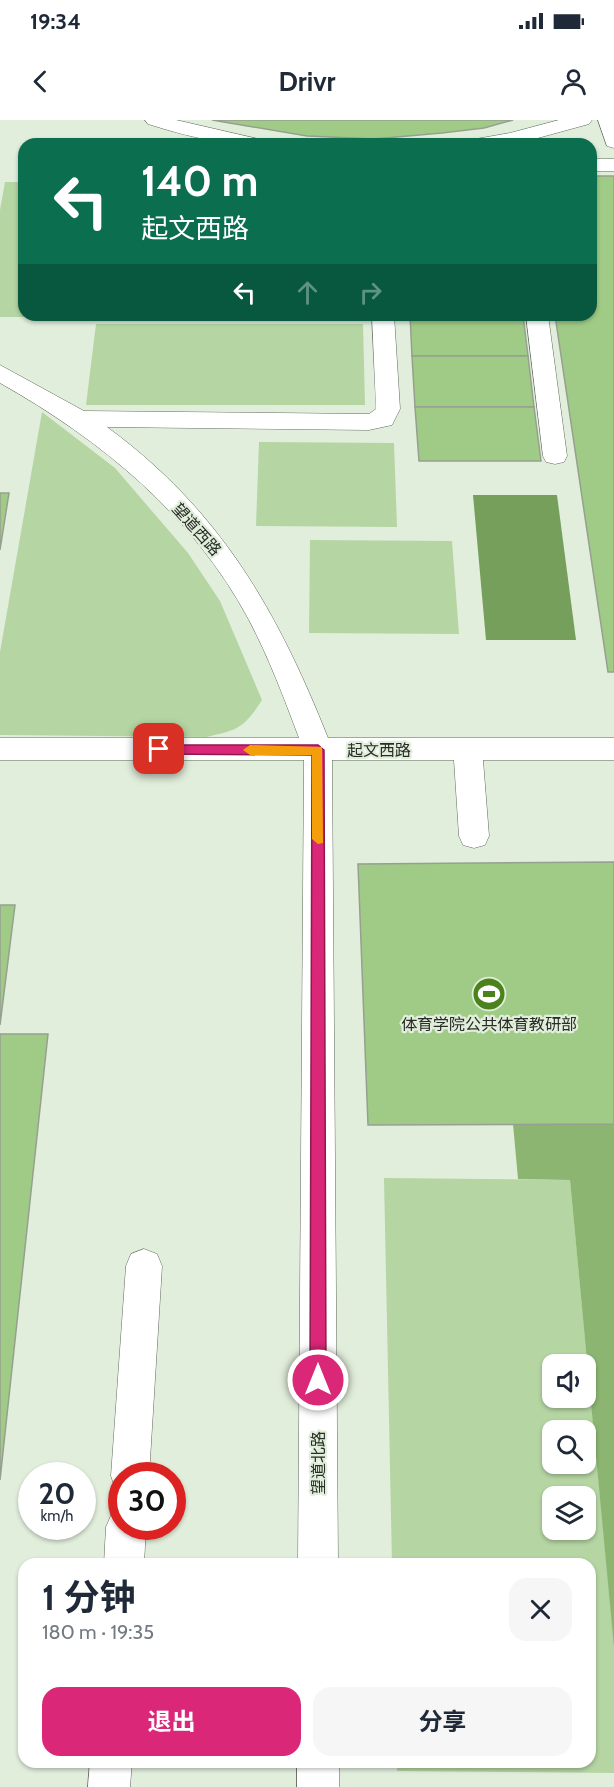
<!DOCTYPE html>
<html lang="zh">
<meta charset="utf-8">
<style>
body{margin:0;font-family:Cabin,"Noto Sans SC",sans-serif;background:#f6f6f7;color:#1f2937;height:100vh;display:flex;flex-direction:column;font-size:22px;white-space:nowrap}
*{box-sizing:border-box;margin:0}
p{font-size:20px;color:#747a83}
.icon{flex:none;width:33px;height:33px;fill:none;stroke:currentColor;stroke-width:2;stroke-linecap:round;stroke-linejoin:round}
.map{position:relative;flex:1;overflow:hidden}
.side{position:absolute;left:18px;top:1438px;width:578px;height:210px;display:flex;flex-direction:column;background:#fff;border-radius:18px;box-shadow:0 2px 4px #0004}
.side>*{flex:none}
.hud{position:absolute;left:18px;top:18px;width:579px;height:183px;border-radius:18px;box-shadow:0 2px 4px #0004;background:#0b6e4f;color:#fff;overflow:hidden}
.fabs{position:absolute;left:542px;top:1234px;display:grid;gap:12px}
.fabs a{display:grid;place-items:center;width:54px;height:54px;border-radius:12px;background:#fff;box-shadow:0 2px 4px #0004;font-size:30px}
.speed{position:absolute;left:18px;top:1342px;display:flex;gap:12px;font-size:30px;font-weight:700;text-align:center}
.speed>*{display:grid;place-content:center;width:78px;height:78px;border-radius:50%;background:#fff;box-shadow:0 2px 4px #0004;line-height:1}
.speed small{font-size:15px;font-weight:400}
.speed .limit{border:9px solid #d22;background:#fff;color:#111}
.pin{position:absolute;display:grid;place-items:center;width:51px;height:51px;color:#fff;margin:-26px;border-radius:12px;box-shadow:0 3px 9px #0006}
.me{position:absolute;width:66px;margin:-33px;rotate:0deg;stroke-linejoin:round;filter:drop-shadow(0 0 4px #0008)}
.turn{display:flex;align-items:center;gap:21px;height:126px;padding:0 24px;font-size:27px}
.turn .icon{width:78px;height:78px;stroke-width:2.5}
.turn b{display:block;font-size:42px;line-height:51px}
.lanes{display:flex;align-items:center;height:57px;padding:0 24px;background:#0003;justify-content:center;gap:30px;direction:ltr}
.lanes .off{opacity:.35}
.round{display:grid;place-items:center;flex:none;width:63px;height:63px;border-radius:18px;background:#f6f6f7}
.headline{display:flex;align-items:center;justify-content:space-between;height:102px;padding:0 24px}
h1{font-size:36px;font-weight:700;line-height:45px}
.cta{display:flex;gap:12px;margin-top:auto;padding:12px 24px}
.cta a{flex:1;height:69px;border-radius:18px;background:#db2777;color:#fff;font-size:24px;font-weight:700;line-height:69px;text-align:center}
.cta a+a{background:#f6f6f7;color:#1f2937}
.status{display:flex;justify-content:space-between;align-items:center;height:42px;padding:0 30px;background:#fff;direction:ltr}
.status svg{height:16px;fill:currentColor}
header{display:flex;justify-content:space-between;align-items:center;height:78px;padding:0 24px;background:#fff;font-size:27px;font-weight:700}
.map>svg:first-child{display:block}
</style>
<div class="status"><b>19:34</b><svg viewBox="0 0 49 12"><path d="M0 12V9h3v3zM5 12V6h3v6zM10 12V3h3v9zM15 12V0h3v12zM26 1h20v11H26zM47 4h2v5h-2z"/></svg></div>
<header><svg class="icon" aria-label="back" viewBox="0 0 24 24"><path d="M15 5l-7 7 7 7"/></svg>Drivr<svg class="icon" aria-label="person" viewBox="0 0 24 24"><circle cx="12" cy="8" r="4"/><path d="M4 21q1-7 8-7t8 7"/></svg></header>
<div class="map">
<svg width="614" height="1667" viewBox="0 0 614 1667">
<rect width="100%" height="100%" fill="#e2eedc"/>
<g fill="#b5d5a3" fill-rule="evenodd">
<path d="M5,62H24V195L364,197H0V90Z"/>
<path d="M96,204H363L365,285H86Z"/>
<path d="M42,292L115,348L188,433L220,481L262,580C244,608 238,610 206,617L0,615V532Z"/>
<path d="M259,322L394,323L397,407L256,406Z"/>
<path d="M310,420L452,421L459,514L309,513Z"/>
<path d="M384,1058L570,1060L614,1521V1653L397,1651V1642H590V1444H392ZM552,1245H585V1278H552ZM552,1311H585V1344H552ZM552,1377H585V1410H552Z"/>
</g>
<path fill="#8bb571" d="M513,1004H614V1527L570,1060L518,1059Z"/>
<path fill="#769f5c" d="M473,375H557L576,520H486Z"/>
<g fill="#a0cb86" stroke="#96a090" stroke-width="1.5">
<path d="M212,0H513L484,8L442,13L374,19L307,16Z"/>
<path d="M591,56H614V552H608L555,195H591Z"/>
<path d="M410,195H523L528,236H412Z"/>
<path d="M412,236H528L534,287H415Z"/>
<path d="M415,287H534L541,341H419Z"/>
<path d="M0,373H9L0,430Z"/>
<path d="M614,742V1004L368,1005L358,744Z"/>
<path d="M0,785H15L0,905Z"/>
<path d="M0,914H48L0,1360Z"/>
</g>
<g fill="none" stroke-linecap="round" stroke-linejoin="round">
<defs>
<g id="minor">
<path d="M145,0H176L263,20L266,24C220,24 192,18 148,4Z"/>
<path d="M559,0H592L589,4L516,24H467L470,20L510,13Z"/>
<path d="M598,0H614V28L607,26Z"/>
<rect x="591" y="39" width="23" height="12"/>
<path d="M372,195H394L400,289L392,305L369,310L107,307C220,390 277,490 328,618H614V640H483L489,716L485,725L474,728L463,725L459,716L454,640H332L338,1444H298L304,640H0V618H299C284,578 269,538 249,500C193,395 101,320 0,263V245L84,291L369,294L376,289Z"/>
<path d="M526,195H548L567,336L564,342L555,344L546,342L543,336Z"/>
<path d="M144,1129L157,1134L162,1146L149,1356H122V1372L116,1370L111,1356L126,1146L131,1134Z"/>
<path d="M122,1389V1407H146L144,1444H104L106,1407L112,1393Z"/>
<path d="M90,1642H132L130,1667H88Z"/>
<rect x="297" y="1642" width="42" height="25"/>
</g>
</defs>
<use href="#minor" stroke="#5f695a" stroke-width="1"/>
<use href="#minor" fill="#fff" fill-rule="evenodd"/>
</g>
<path fill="#db2777" stroke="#8e194d" stroke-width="1.5" d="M159,625H318L324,630L326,1260L324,1265L318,1268L312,1265L310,1260L312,635L159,634L153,629Z"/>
<path fill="#f59e0b" d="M250,625L322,627L323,723L318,724L312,719V635H250L243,630Z"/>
<defs>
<symbol id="stadium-disc" viewBox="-11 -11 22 22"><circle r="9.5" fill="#4b821b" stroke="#e2eedc"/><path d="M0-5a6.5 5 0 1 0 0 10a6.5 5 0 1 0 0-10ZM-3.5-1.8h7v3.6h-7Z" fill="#fff"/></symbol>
</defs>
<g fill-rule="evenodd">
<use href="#stadium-disc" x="470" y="855" width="38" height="38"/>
</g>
<g text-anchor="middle" stroke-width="4.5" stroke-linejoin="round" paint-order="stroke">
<g font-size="16" fill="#282c26" stroke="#e2eedc">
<text transform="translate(197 409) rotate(48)" y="6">望道西路</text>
<text x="379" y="636">起文西路</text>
<text transform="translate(318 1343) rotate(-90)" y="6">望道北路</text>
</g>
<g font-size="16" fill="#282c26" stroke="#e2eedc">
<text x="489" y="910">体育学院公共体育教研部</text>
</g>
</g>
</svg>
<div class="fabs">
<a><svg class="icon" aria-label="sound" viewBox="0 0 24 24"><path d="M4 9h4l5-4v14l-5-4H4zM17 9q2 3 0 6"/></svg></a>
<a><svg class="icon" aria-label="search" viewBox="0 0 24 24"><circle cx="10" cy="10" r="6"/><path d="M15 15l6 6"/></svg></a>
<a><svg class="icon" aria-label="layers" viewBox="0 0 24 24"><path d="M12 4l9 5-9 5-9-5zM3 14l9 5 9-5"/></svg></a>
</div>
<div class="speed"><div>20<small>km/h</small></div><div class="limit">30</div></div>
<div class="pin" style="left:159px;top:629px;background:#d93025"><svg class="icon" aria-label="arrive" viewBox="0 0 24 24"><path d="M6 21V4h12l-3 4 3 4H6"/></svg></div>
<svg class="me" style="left:318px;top:1260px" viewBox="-20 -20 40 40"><circle r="17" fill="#db2777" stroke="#fff" stroke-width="3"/><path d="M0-11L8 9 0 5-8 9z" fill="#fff"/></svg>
<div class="hud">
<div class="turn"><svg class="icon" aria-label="left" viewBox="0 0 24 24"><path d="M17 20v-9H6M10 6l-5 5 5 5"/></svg><div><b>140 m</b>起文西路</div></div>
<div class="lanes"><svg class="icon" aria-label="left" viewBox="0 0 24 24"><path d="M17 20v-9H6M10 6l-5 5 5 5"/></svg><svg class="icon off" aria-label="ahead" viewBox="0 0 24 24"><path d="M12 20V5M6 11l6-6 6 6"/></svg><svg class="icon off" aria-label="right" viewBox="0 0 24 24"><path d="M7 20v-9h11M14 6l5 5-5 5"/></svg></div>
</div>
<section class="side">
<div class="headline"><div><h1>1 分钟</h1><p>180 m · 19:35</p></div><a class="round"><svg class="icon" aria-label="close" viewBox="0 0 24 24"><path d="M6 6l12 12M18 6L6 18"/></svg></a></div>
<div class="cta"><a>退出</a><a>分享</a></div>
</section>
</div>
